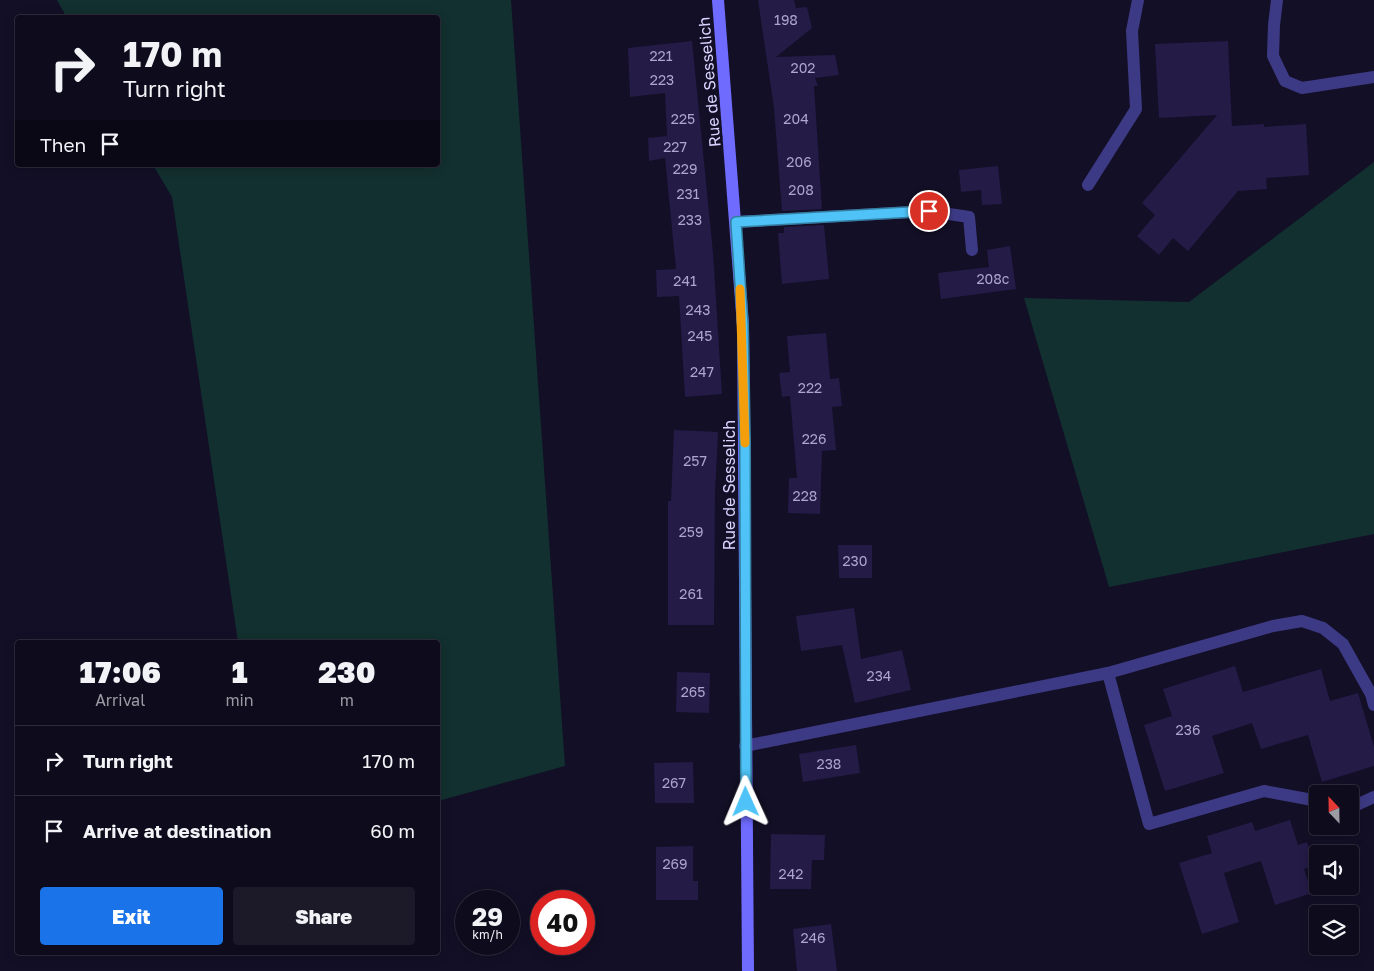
<!DOCTYPE html>
<style>
body{margin:0;font-family:"Golos Text",sans-serif;background:#1c1929;color:#f1f3f6;height:100vh;display:flex;flex-direction:column;font-size:19px;white-space:nowrap}
*{box-sizing:border-box;margin:0}
p{font-size:16px;color:#9b9ba3}
.icon{flex:none;width:28px;height:28px;fill:none;stroke:currentColor;stroke-width:2;stroke-linecap:round;stroke-linejoin:round}
.map{position:relative;flex:1;overflow:hidden}
.details{position:absolute;left:15px;top:640px;width:425px;height:315px;display:flex;flex-direction:column;background:#0e0b1c;border-radius:5px;box-shadow:0 2px 12px #0003,0 0 0 1px #2e2b3b}
.details>*{flex:none}
.guide{position:absolute;left:15px;top:15px;width:425px;height:152px;border-radius:5px;box-shadow:0 2px 12px #0003,0 0 0 1px #2e2b3b;background:#0e0b1c;color:#f1f3f6;overflow:hidden}
.needle{width:32px;rotate:338deg}
.buttons{position:absolute;left:1309px;top:785px;display:grid;gap:10px}
.buttons a{display:grid;place-items:center;width:50px;height:50px;border-radius:5px;background:#0e0b1c;box-shadow:0 2px 12px #0003,0 0 0 1px #2e2b3b;font-size:25px}
.speed{position:absolute;left:455px;top:890px;display:flex;gap:10px;font-size:25px;font-weight:700;text-align:center}
.speed>*{display:grid;place-content:center;width:65px;height:65px;border-radius:50%;background:#0e0b1c;box-shadow:0 2px 12px #0003,0 0 0 1px #2e2b3b;line-height:1}
.speed small{font-size:12px;font-weight:400}
.speed .limit{border:8px solid #d22;background:#fff;color:#111}
.pin{position:absolute;display:grid;place-items:center;width:42px;height:42px;color:#fff;margin:-21px;border:2px solid #fff;border-radius:50%;box-shadow:0 1px 5px #0007}
.me{position:absolute;width:55px;margin:-28px;rotate:359deg;stroke-linejoin:round;filter:drop-shadow(0 0 4px #0008)}
.turn{display:flex;align-items:center;gap:18px;height:105px;padding:0 25px;font-size:22px}
.turn .icon{width:65px;height:65px;stroke-width:2.5}
.turn b{display:block;font-size:35px;line-height:42px}
.then{display:flex;align-items:center;height:48px;padding:0 25px;background:#0003;gap:10px;font-size:19px}
.eta{display:flex;justify-content:space-evenly;align-items:center;height:85px;text-align:center}
.eta b{font-size:30px;font-weight:800;line-height:35px}
.button{display:flex;gap:10px;margin-top:auto;padding:10px 25px}
.button a{flex:1;height:58px;border-radius:5px;background:#1a73e8;color:#fff;font-size:20px;font-weight:800;line-height:58px;text-align:center}
.button a+a{background:#1c1929;color:#f1f3f6}
ul{padding:0;list-style:none}
li{display:flex;align-items:center;gap:15px;height:70px;padding:0 25px;border-top:1px solid #2e2b3b}
li div{flex:1}
li b{display:block;font-size:19px}
li em{font-style:normal}
.map>svg:first-child{display:block}
</style>
<div class="map">
<svg width="1374" height="971" viewBox="0 0 1374 971">
<rect width="100%" height="100%" fill="#130f26"/>
<g fill="#12302f">
<path d="M57,0H511L565,766L438,801V642H238L172,197L153,165H438V18H67Z"/>
<path d="M1374,162V534L1109,587L1024,298L1189,302Z"/>
</g>
<g fill="#241b47">
<path d="M758,0H794L796,8L807,7L812,28L776,57L835,55L839,75L815,78L818,86H814L822,209L782,211L774,108Z"/>
<path d="M692,41L713,253L722,394L685,397L679,296L657,297L656,270L676,269L665,158L649,161L648,138L667,136L665,93L630,97L628,48Z"/>
<path d="M1228,41L1232,126L1264,124V127L1306,124L1309,175L1266,178L1267,189L1238,191L1188,251L1173,238L1159,255L1137,236L1155,215L1142,203L1217,115L1159,118L1155,44Z"/>
<path d="M998,166L1002,204L982,205L981,190L961,192L959,170Z"/>
<path d="M824,225L829,279L782,284L778,233H784V227Z"/>
<path d="M1010,246L1016,289L941,299L938,273L989,267L987,250Z"/>
<path d="M826,333L830,379L839,378L842,406L832,407L836,450L822,451L820,514L788,513L789,478H797L790,396L782,397L779,373L790,372L787,336Z"/>
<path d="M674,430L718,432L715,492L714,625H668V501H671Z"/>
<path d="M838,545H872V578H839Z"/>
<path d="M854,608L861,659L902,650L911,690L855,703L842,645L801,651L796,616Z"/>
<path d="M1235,666L1243,692L1321,669L1330,701L1358,693L1374,747V766L1322,782L1308,735L1261,749L1252,723L1212,736L1224,773L1165,791L1144,725L1172,716L1163,689Z"/>
<path d="M677,672L710,673L709,713L676,712Z"/>
<path d="M856,745L860,773L803,782L799,754Z"/>
<path d="M693,762L694,803H655L654,763Z"/>
<path d="M1290,820L1298,845L1307,842L1315,866L1304,869L1312,893L1275,905L1261,861L1224,873L1239,922L1202,934L1179,863L1212,853L1207,836L1252,822L1255,831Z"/>
<path d="M771,834L825,835L824,860H812L811,889H770Z"/>
<path d="M693,846V881H698V900H656V847Z"/>
<path d="M831,924L837,971H797L793,929Z"/>
</g>
<g fill="none" stroke-linecap="round" stroke-linejoin="round">
<g stroke="#3d3a85" stroke-width="12">
<path d="M1277,0L1274,25L1273,56L1285,81L1302,88L1374,77"/>
<path d="M1088,185L1136,109L1132,31L1138,0"/>
<path d="M736,222L929,211L969,217L972,250"/>
<path d="M1108,673L1149,824L1264,791L1318,801"/>
<path d="M745,746L1108,673L1273,626L1302,621L1323,628L1343,644L1371,694L1374,705"/>
<path d="M1350,808L1374,797"/>
</g>
<path stroke="#6f6bff" stroke-width="12" d="M718,0L743,326L748,971"/>
</g>
<g fill="none" stroke-linecap="round" stroke-linejoin="round">
<defs>
<path id="route" d="M746,802L745,444L743,326L736,222L929,211"/>
</defs>
<use href="#route" stroke="#337fa1" stroke-width="12"/>
<use href="#route" stroke="#4fc3f7" stroke-width="9"/>
<path stroke="#f59e0b" stroke-width="9" d="M740,289L745,443"/>
</g>
<g text-anchor="middle" stroke-width="5" stroke-linejoin="round" paint-order="stroke">
<g font-size="14" fill="#aca6d1">
<text x="786" y="25">198</text>
<text x="661" y="61">221</text>
<text x="803" y="73">202</text>
<text x="662" y="85">223</text>
<text x="683" y="124">225</text>
<text x="796" y="124">204</text>
<text x="675" y="152">227</text>
<text x="799" y="167">206</text>
<text x="685" y="174">229</text>
<text x="801" y="195">208</text>
<text x="688" y="199">231</text>
<text x="690" y="225">233</text>
<text x="993" y="284">208c</text>
<text x="685" y="286">241</text>
<text x="698" y="315">243</text>
<text x="700" y="341">245</text>
<text x="702" y="377">247</text>
<text x="810" y="393">222</text>
<text x="814" y="444">226</text>
<text x="695" y="466">257</text>
<text x="805" y="501">228</text>
<text x="691" y="537">259</text>
<text x="855" y="566">230</text>
<text x="691" y="599">261</text>
<text x="879" y="681">234</text>
<text x="693" y="697">265</text>
<text x="1188" y="735">236</text>
<text x="829" y="769">238</text>
<text x="674" y="788">267</text>
<text x="675" y="869">269</text>
<text x="791" y="879">242</text>
<text x="813" y="943">246</text>
</g>
<g font-size="16" fill="#d9d4ff" stroke="#130f26">
<text transform="translate(709 82) rotate(-95)" y="6">Rue de Sesselich</text>
<text transform="translate(729 485) rotate(-90)" y="6">Rue de Sesselich</text>
</g>
</g>
</svg>
<div class="buttons">
<a><svg class="needle" viewBox="-14 -14 28 28"><path d="M0-13l5 13h-10z" fill="#e53935"/><path d="M0 13l5-13h-10z" fill="#9b9ba3"/></svg></a>
<a><svg class="icon" aria-label="sound" viewBox="0 0 24 24"><path d="M4 9h4l5-4v14l-5-4H4zM17 9q2 3 0 6"/></svg></a>
<a><svg class="icon" aria-label="layers" viewBox="0 0 24 24"><path d="M12 4l9 5-9 5-9-5zM3 14l9 5 9-5"/></svg></a>
</div>
<div class="speed"><div>29<small>km/h</small></div><div class="limit">40</div></div>
<div class="pin" style="left:929px;top:211px;background:#d93025"><svg class="icon" aria-label="arrive" viewBox="0 0 24 24"><path d="M6 21V4h12l-3 4 3 4H6"/></svg></div>
<svg class="me" style="left:746px;top:802px" viewBox="-20 -20 40 40"><path d="M0-17L14 15 0 8-14 15z" fill="#4fc3f7" stroke="#fff" stroke-width="4"/></svg>
<div class="guide">
<div class="turn"><svg class="icon" aria-label="right" viewBox="0 0 24 24"><path d="M7 20v-9h11M14 6l5 5-5 5"/></svg><div><b>170 m</b>Turn right</div></div>
<div class="then">Then<svg class="icon" aria-label="arrive" viewBox="0 0 24 24"><path d="M6 21V4h12l-3 4 3 4H6"/></svg></div>
</div>
<section class="details">
<div class="eta">
<div><b>17:06</b><p>Arrival</p></div>
<div><b>1</b><p>min</p></div>
<div><b>230</b><p>m</p></div>
</div>
<ul>
<li><svg class="icon" aria-label="right" viewBox="0 0 24 24"><path d="M7 20v-9h11M14 6l5 5-5 5"/></svg><div><b>Turn right</b></div><em>170 m</em></li>
<li><svg class="icon" aria-label="arrive" viewBox="0 0 24 24"><path d="M6 21V4h12l-3 4 3 4H6"/></svg><div><b>Arrive at destination</b></div><em>60 m</em></li>
</ul>
<div class="button"><a>Exit</a><a>Share</a></div>
</section>
</div>
